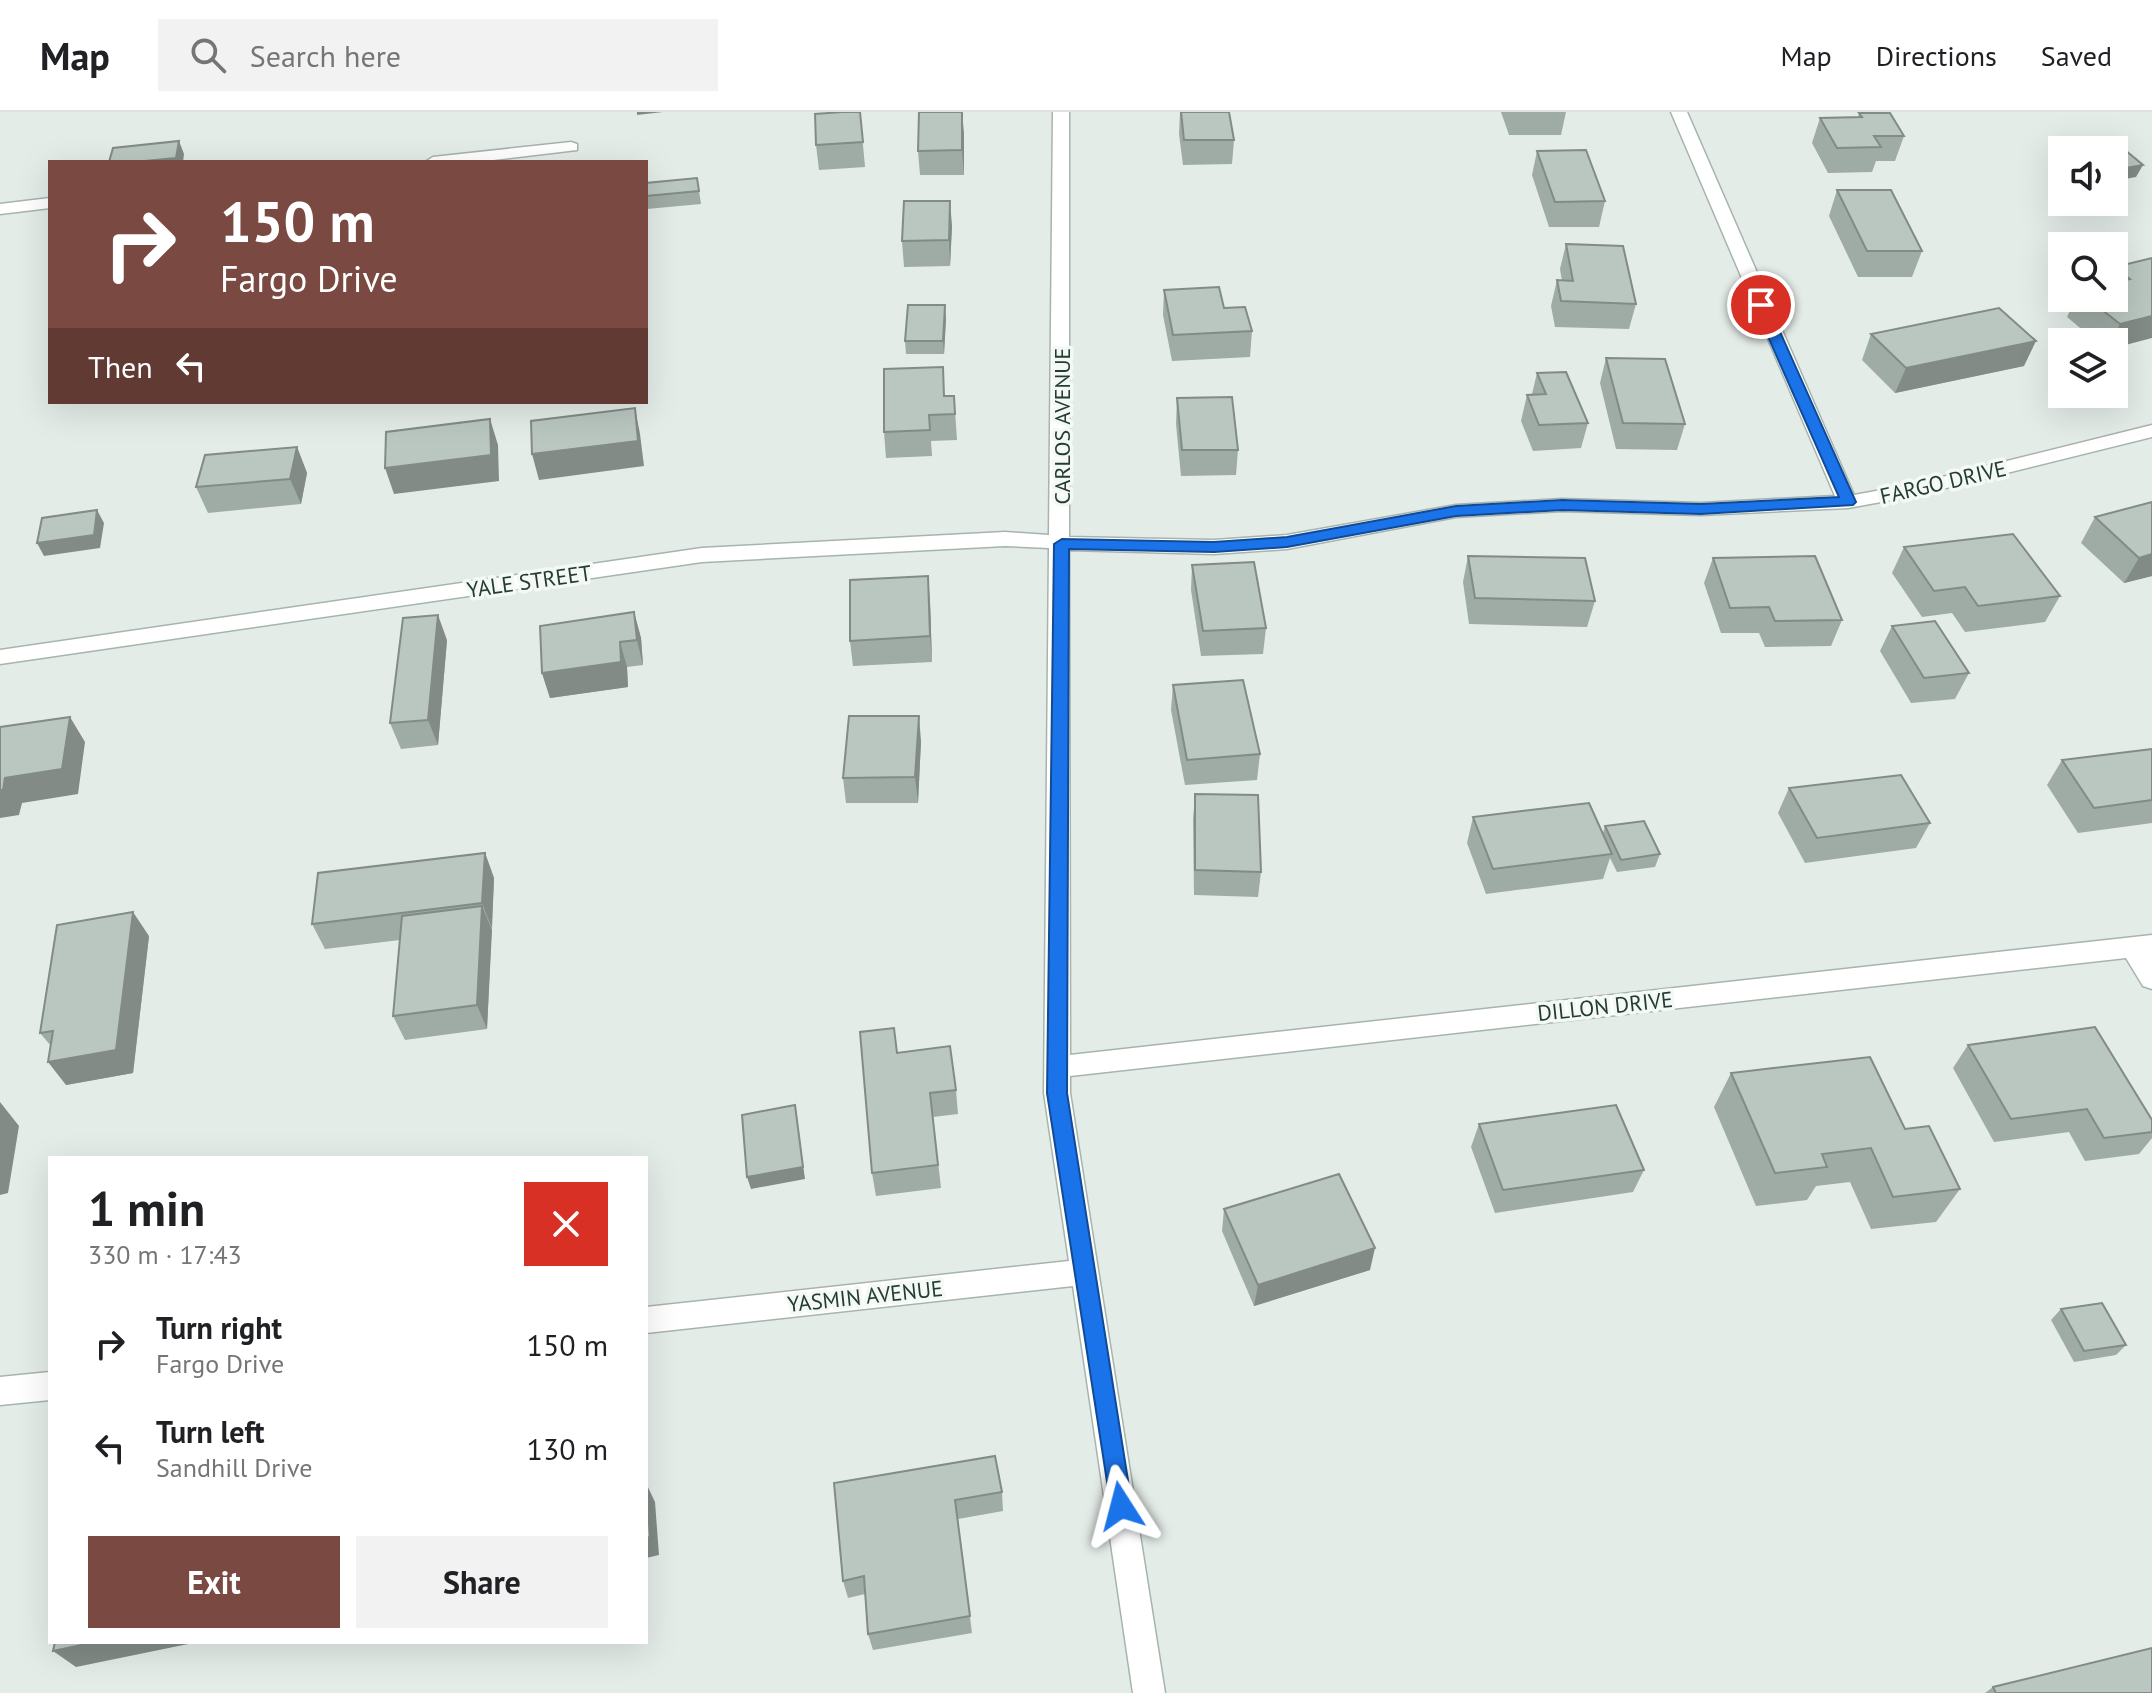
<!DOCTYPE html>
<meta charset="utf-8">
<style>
body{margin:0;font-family:"PT Sans",sans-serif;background:#f2f2f2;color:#202124;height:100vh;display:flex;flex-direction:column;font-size:30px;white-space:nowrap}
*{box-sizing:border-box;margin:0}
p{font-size:26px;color:#757577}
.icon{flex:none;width:44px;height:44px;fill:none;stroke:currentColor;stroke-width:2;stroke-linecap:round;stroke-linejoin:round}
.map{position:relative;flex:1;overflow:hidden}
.drawer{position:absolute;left:48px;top:1044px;width:600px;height:488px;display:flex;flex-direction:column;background:#fff;border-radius:0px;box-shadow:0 8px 32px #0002}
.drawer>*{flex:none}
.guide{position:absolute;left:48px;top:48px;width:600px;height:244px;border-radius:0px;box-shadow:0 8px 32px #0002;background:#7a4942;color:#fff;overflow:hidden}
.controls{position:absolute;left:2048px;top:24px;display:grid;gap:16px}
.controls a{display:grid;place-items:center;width:80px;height:80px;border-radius:0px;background:#fff;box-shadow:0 8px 32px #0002;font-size:40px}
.pin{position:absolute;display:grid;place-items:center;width:68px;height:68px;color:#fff;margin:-34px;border:4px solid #fff;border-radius:50%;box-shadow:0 2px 8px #0007}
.me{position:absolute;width:88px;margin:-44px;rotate:351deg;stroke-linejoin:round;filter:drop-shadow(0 0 6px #0008)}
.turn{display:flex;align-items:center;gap:28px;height:168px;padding:0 40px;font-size:36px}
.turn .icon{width:104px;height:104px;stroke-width:2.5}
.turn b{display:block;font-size:56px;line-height:68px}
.then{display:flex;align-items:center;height:76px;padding:0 40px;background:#0003;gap:16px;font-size:30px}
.round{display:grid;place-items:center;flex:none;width:84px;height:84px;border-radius:0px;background:#f2f2f2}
.summary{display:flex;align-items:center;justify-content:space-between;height:136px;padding:0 40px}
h1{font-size:48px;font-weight:600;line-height:60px}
.button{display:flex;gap:16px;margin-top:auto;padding:16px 40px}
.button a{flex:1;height:92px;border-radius:0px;background:#7a4942;color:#fff;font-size:32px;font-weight:600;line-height:92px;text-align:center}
.button a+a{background:#f2f2f2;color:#202124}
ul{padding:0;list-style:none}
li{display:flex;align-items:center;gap:24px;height:104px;padding:0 40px}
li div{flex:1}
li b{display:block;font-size:30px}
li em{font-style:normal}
header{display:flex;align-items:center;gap:48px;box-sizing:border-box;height:112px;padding:0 40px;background:#fff;border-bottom:2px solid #e0e0e0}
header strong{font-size:38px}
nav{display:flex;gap:44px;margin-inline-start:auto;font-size:28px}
.search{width:560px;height:72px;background:#f2f2f2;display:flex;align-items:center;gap:20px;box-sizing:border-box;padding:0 28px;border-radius:0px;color:#757577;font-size:30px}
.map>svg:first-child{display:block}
</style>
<header>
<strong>Map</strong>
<div class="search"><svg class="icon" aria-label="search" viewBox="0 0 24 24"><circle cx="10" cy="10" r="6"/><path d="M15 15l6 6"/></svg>Search here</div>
<nav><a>Map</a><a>Directions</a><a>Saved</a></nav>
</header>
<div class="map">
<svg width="2152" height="1581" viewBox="0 0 2152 1581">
<rect width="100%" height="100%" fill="#e4ece8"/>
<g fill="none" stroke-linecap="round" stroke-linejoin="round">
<defs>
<g id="service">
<path d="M571,30L577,32V38L477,50H425L433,45Z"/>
<path d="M50,86V96L0,102V92Z"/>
</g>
<g id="minor">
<path d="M1053,0H1069V425L1214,428L1287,423L1456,393L1562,387L1701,391L1835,384L1671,0H1687L1854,383L1914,372L2152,313V325L1914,384L1848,396L1701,403L1562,399L1456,405L1287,437L1214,442L1069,438L1070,943L2152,823V877L2143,874L2126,846L1070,964V981L1165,1581H1133L1073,1174L646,1221V1195L1069,1149L1044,981L1049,436L1005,434L702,450L0,552V538L702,436L1005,420L1049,423Z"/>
<path d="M50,1260V1288L0,1293V1265Z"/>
</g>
</defs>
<use href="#service" stroke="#a7b4ae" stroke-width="3"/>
<use href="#minor" stroke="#a7b4ae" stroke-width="3"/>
<use href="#service" fill="#fff" fill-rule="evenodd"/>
<use href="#minor" fill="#fff" fill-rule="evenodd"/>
</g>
<g fill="#9faba5">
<path d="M860,0L865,55L819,58L816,33Z"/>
<path d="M1180,0L1234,28L1232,52L1183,53L1179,22Z"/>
<path d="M1501,0H1566L1561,23H1509Z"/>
<path d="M1859,1L1904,24L1895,49H1876L1872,60L1828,61L1812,31L1820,6L1858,5Z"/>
<path d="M964,21V63H920L918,39Z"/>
<path d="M1537,39L1605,89L1599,115H1549L1532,63Z"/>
<path d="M697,66L701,92L647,97L646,71Z"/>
<path d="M1837,78L1922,139L1912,165H1858L1829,104Z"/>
<path d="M952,114L950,154L904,155L902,129Z"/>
<path d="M1566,132L1636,192L1629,217L1555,215L1551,194L1557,168L1562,169L1560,157Z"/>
<path d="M2152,146L2114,230H2097L2067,205L2076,186H2114L2115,155Z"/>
<path d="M1164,178L1224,196L1252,219L1250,245L1172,249L1163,203Z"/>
<path d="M946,206L944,242H906L905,229Z"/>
<path d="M1871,222L2024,254L1895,281L1862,248Z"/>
<path d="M1606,246L1685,312L1677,338L1616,337L1600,271Z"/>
<path d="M1537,261L1588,311L1581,336L1533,339L1521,309L1527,283L1532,282Z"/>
<path d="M945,284H954L957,328L931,329L932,344L886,346L884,320Z"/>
<path d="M1177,286L1238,338L1236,363L1181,364L1176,312Z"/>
<path d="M297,335L307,361L301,392L208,401L196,375Z"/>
<path d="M2152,390V464L2124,471L2081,431L2095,405Z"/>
<path d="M1904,435L2060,484L2045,510L1965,520L1952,501L1922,505L1892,461Z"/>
<path d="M1468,444L1595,489L1587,515L1469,512L1463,470Z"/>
<path d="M1713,446L1842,508L1831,534L1765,535L1759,521H1721L1704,471Z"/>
<path d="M1192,453L1266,516L1263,542L1201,544L1191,478Z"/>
<path d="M930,490L932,550L853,554L850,529Z"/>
<path d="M634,500L641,526L643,553L627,555L628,575L550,586L542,561Z"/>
<path d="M1892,514L1969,561L1955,587L1911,591L1880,539Z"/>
<path d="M447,528L438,633L401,637L390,611Z"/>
<path d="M1173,573L1260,642L1257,668L1185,673L1171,598Z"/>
<path d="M921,629L918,691H846L843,666Z"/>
<path d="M2152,637V711L2078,721L2047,673L2062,648Z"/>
<path d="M1789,676L1930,711L1916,736L1805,751L1778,701Z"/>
<path d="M1195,682L1261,760L1258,785L1194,783L1193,707Z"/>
<path d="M1473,705L1603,721L1605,714L1660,742L1655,755L1617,760L1610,746L1603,767L1486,782L1467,731Z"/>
<path d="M485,741L494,766L487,917L405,928L393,904L400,828L325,837L312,812Z"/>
<path d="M149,824L133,961L66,973L51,934L40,921Z"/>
<path d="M1968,933L2152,1008V1026L2139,1042L2085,1049L2069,1020L1994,1030L1953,956Z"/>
<path d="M897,941L956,978L958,1002L933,1005L941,1076L876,1084L872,1061Z"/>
<path d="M1731,961L1905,1017L1960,1077L1936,1110L1871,1117L1850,1070L1816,1074L1807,1088L1756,1094L1714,995Z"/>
<path d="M1479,1012L1644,1058L1633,1080L1495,1101L1471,1035Z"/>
<path d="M1224,1097L1370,1158L1254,1194L1222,1119Z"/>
<path d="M2061,1197L2126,1233L2116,1243L2074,1250L2051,1208Z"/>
<path d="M834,1371L1002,1380L1003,1399L958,1407L972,1521L873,1538L868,1522L865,1482L848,1486L843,1469Z"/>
<path d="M1993,1575L2152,1581H1985Z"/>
</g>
<g fill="#828b86">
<path d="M637,0H663L637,3Z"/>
<path d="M962,0L964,21V63L962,38Z"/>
<path d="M179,29L184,42L183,50H134Z"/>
<path d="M2143,53L2136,65L2114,69V58Z"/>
<path d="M950,89L952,114L950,154L949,128Z"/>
<path d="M945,193L946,206L944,242L943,229Z"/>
<path d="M2152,204V226L2114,236V230H2111L2120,212Z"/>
<path d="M2036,229L2024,254L1895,281L1906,256Z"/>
<path d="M635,296L640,322L644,354L539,368L532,342Z"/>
<path d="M490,307L498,333L499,369L394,382L385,356Z"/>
<path d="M297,335L307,361L301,392L290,367Z"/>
<path d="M97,398L104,411L100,436L44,444L37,431Z"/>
<path d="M2152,442V464L2124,471L2139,446Z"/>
<path d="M928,464L930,490L932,550L930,524Z"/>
<path d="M634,500L641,526L643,553L637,528Z"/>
<path d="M438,503L447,528L438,633L428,608Z"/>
<path d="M620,530L627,555L628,575L550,586L542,561Z"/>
<path d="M919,604L921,629L918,691L915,665Z"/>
<path d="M70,605L85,630L78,682L22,691L19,703L0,706V678L5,666Z"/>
<path d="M485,741L494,766L492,816L482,791Z"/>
<path d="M482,794L492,818L487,917L477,893Z"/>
<path d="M133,800L149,824L133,961L66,973L48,950Z"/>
<path d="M0,990L19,1014L8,1081L0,1083Z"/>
<path d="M795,993L805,1067L751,1077L747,1065Z"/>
<path d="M1375,1136L1370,1158L1254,1194L1258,1173Z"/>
<path d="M646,1371L655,1390L659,1443L646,1446Z"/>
<path d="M96,1530H198L76,1555L53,1539Z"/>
</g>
<g fill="#b9c7c0" stroke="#828b86" stroke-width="2">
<path d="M842,0H860L863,30L816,33L815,2Z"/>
<path d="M919,0H962V38L918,39Z"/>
<path d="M1181,0H1229L1234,28H1184Z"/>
<path d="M1859,1H1890L1904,24H1874L1881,35L1837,36L1820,6L1862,5Z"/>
<path d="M179,29L176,46L134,50H109L113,36Z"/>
<path d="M1586,38L1605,89L1555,90L1537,39Z"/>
<path d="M2125,38L2143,53L2114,58V40Z"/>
<path d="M697,66L699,79L646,84V71Z"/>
<path d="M1837,78H1891L1922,139H1867Z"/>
<path d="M904,89H950L949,128L902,129Z"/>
<path d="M1566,132L1623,134L1636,192L1561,189L1557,168L1573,169Z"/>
<path d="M2152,146V204L2120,212L2087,186H2114V171L2130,167L2115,155Z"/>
<path d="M1219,175L1224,196L1245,195L1252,219L1173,223L1164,178Z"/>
<path d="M908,193H945L943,229H905Z"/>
<path d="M1999,196L2036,229L1906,256L1871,222Z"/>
<path d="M1606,246L1665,247L1685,312L1623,311Z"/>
<path d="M943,255L944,284H954L955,302L929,303L930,318L884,320V257Z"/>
<path d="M1566,260L1588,311L1539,313L1527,283L1546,282L1537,261Z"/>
<path d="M1232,285L1238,338H1182L1177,286Z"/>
<path d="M635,296L638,329L532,342L531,309Z"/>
<path d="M490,307L491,343L385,356L386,320Z"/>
<path d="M297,335L290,367L196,375L205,343Z"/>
<path d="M2152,390V442L2139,446L2095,405Z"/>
<path d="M97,398L94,423L37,431L42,406Z"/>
<path d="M2013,422L2060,484L1978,494L1965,475L1934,479L1904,435Z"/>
<path d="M1468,444L1585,446L1595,489L1475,486Z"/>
<path d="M1815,444L1842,508L1775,509L1769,495L1730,496L1713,446Z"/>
<path d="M1254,450L1266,516L1203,519L1192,453Z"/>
<path d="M928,464L930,524L850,529V468Z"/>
<path d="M634,500L637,528L620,530L621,550L542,561L540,514Z"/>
<path d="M438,503L428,608L390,611L403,506Z"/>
<path d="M1935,509L1969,561L1924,566L1892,514Z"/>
<path d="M1243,568L1260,642L1187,648L1173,573Z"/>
<path d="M849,604H919L915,665L843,666Z"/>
<path d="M70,605L62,657L5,666L3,678H0V615Z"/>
<path d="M2152,637V688L2094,696L2062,648Z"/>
<path d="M1901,663L1930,711L1817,726L1789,676Z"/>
<path d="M1195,682L1258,683L1261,760L1195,758Z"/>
<path d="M1589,691L1612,742L1493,757L1473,705Z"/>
<path d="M1644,709L1660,742L1621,748L1605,714Z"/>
<path d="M485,741L482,791L312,812L318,761Z"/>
<path d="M482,794L477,893L393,904L402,804Z"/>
<path d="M133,800L116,938L48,950L53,919L40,921L57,813Z"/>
<path d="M2095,915L2152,1008V1020L2104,1026L2087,997L2011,1007L1968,933Z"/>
<path d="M894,916L897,941L950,934L956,978L930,981L938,1053L872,1061L860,920Z"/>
<path d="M1870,945L1905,1017L1929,1014L1960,1077L1893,1085L1871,1036L1822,1042L1827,1055L1775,1061L1731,961Z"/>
<path d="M795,993L803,1055L747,1065L742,1003Z"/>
<path d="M1616,993L1644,1058L1503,1078L1479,1012Z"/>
<path d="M1339,1062L1375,1136L1258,1173L1224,1097Z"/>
<path d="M2102,1191L2126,1233L2084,1239L2061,1197Z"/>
<path d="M995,1344L1002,1380L955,1388L970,1504L868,1522L864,1464L843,1469L834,1371Z"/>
<path d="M646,1371L650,1425L646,1426Z"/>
<path d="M55,1530H96L53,1539Z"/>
<path d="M2152,1536V1581H1996L1993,1575Z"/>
</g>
<path fill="#1a73e8" stroke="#114b97" stroke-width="2" d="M1761,189L1768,193L1856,390L1853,393L1701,402L1562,398L1456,404L1287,435L1214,440L1069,437L1067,981L1132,1394L1129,1402L1121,1406L1112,1402L1047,981L1054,432L1062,427L1214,430L1287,425L1456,394L1562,388L1701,392L1839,385L1754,193Z"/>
<g text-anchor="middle" stroke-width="7" stroke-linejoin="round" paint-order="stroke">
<g font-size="22" fill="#243d34" stroke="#f4f9f6">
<text transform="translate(1062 314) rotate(-90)" y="8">CARLOS AVENUE</text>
<text transform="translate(1943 370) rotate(-13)" y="8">FARGO DRIVE</text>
<text transform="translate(529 469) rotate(-8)" y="8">YALE STREET</text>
<text transform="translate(1605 894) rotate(-6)" y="8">DILLON DRIVE</text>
<text transform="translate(865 1184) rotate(-6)" y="8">YASMIN AVENUE</text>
</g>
</g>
</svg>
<div class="controls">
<a><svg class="icon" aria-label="sound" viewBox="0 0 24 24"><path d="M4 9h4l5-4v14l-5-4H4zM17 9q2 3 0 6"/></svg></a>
<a><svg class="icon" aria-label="search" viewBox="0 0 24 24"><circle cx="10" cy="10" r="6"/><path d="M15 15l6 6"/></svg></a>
<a><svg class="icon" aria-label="layers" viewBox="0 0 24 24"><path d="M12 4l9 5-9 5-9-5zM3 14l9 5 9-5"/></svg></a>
</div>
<div class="pin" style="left:1761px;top:193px;background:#d93025"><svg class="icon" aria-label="arrive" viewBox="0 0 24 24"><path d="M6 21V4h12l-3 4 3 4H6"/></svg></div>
<svg class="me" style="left:1121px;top:1394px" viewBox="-20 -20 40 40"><path d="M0-17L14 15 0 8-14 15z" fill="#1a73e8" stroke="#fff" stroke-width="4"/></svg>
<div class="guide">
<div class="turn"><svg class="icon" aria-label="right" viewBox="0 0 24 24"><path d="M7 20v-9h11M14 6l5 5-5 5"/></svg><div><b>150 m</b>Fargo Drive</div></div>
<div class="then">Then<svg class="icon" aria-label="left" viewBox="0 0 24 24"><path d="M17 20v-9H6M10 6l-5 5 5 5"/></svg></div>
</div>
<section class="drawer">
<div class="summary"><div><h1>1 min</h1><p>330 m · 17:43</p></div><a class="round" style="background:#d93025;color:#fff"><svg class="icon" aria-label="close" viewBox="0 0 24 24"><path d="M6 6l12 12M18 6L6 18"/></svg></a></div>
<ul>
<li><svg class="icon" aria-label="right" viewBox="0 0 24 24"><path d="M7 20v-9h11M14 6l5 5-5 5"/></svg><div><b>Turn right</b><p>Fargo Drive</p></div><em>150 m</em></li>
<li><svg class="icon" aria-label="left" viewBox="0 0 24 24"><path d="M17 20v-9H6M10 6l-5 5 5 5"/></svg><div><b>Turn left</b><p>Sandhill Drive</p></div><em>130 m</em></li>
</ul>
<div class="button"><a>Exit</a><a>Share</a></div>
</section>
</div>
